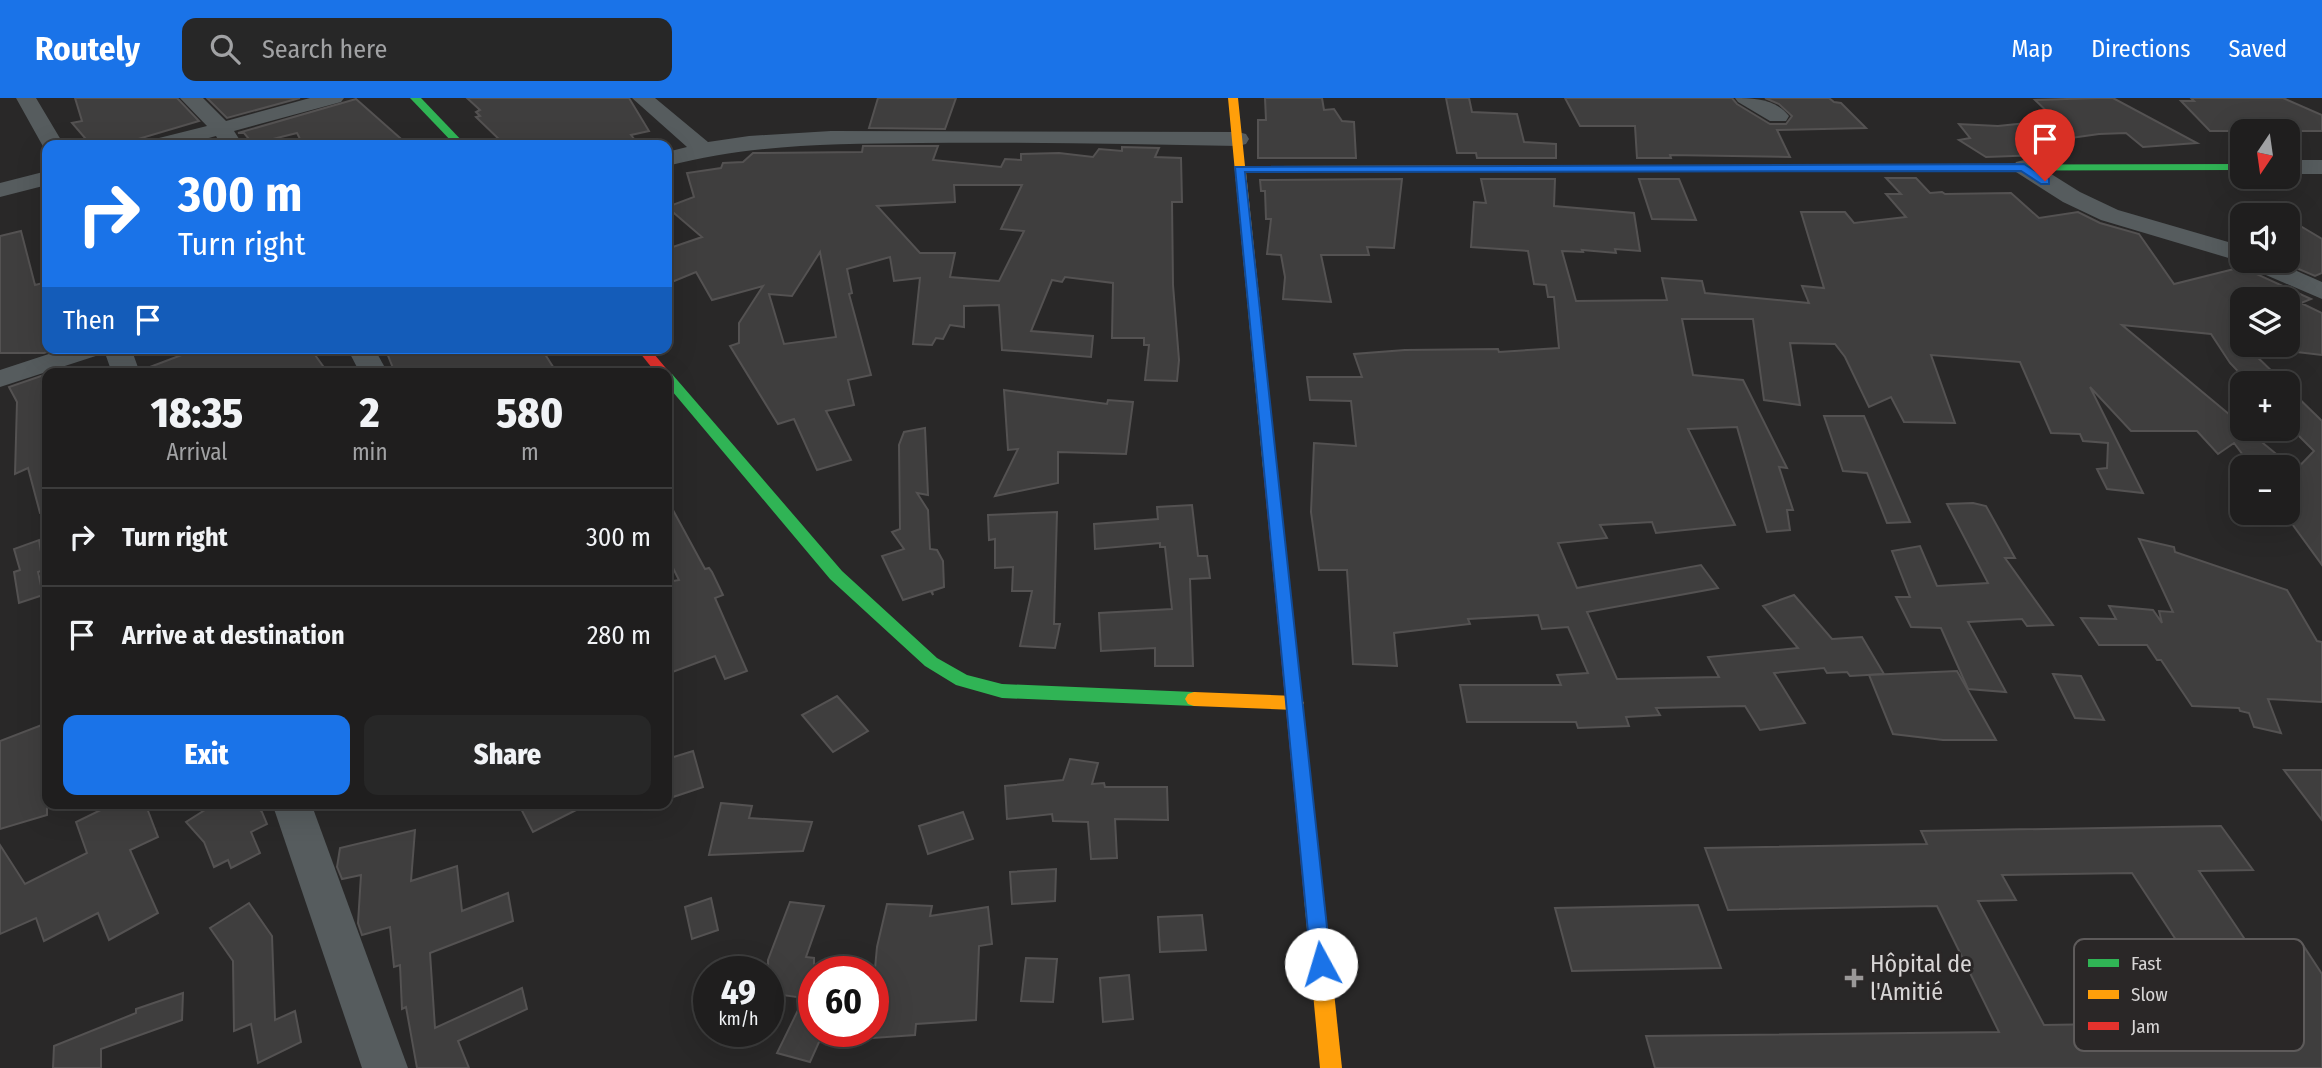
<!DOCTYPE html>
<meta charset="utf-8">
<style>
body{margin:0;font-family:"Fira Sans Condensed",sans-serif;background:#272727;color:#f1f3f6;height:100vh;display:flex;flex-direction:column;font-size:26px;white-space:nowrap}
*{box-sizing:border-box;margin:0}
p{font-size:23px;color:#a1a2a4}
.icon{flex:none;width:38px;height:38px;fill:none;stroke:currentColor;stroke-width:2;stroke-linecap:round;stroke-linejoin:round}
.map{position:relative;flex:1;overflow:hidden}
.panel{position:absolute;left:42px;top:270px;width:630px;height:441px;display:flex;flex-direction:column;background:#1f1e1e;border-radius:14px;box-shadow:0 7px 28px #0002,0 0 0 2px #3c3c3c}
.panel>*{flex:none}
.banner{position:absolute;left:42px;top:42px;width:630px;height:214px;border-radius:14px;box-shadow:0 7px 28px #0002,0 0 0 2px #3c3c3c;background:#1a73e8;color:#fff;overflow:hidden}
.needle{width:46px;rotate:193deg}
.tools{position:absolute;left:2230px;top:21px;display:grid;gap:14px}
.tools a{display:grid;place-items:center;width:70px;height:70px;border-radius:14px;background:#1f1e1e;box-shadow:0 7px 28px #0002,0 0 0 2px #3c3c3c;font-size:35px}
.speed{position:absolute;left:693px;top:858px;display:flex;gap:14px;font-size:35px;font-weight:700;text-align:center}
.speed>*{display:grid;place-content:center;width:91px;height:91px;border-radius:50%;background:#1f1e1e;box-shadow:0 7px 28px #0002,0 0 0 2px #3c3c3c;line-height:1}
.speed small{font-size:18px;font-weight:400}
.speed .limit{border:10px solid #d22;background:#fff;color:#111}
.pin{position:absolute;display:grid;place-items:center;width:60px;height:60px;color:#fff;margin:-72px -30px;border-radius:50% 50% 50% 0;rotate:-45deg;box-shadow:0 0 7px #0007}
.pin .icon{rotate:45deg}
.me{position:absolute;width:77px;margin:-38px;rotate:354deg;stroke-linejoin:round;filter:drop-shadow(0 0 5px #0008)}
.turn{display:flex;align-items:center;gap:24px;height:147px;padding:0 21px;font-size:32px}
.turn .icon{width:91px;height:91px;stroke-width:2.5}
.turn b{display:block;font-size:49px;line-height:60px}
.then{display:flex;align-items:center;height:66px;padding:0 21px;background:#0003;gap:14px;font-size:26px}
.eta{display:flex;justify-content:space-evenly;align-items:center;height:119px;text-align:center}
.eta b{font-size:42px;font-weight:800;line-height:49px}
.primary-button{display:flex;gap:14px;margin-top:auto;padding:14px 21px}
.primary-button a{flex:1;height:80px;border-radius:14px;background:#1a73e8;color:#fff;font-size:28px;font-weight:800;line-height:80px;text-align:center}
.primary-button a+a{background:#272727;color:#f1f3f6}
ul{padding:0;list-style:none}
li{display:flex;align-items:center;gap:21px;height:98px;padding:0 21px;border-top:2px solid #3c3c3c}
li div{flex:1}
li b{display:block;font-size:26px}
li em{font-style:normal}
header{display:flex;align-items:center;gap:42px;box-sizing:border-box;height:98px;padding:0 35px;background:#1a73e8;color:#fff}
header strong{font-size:33px}
nav{display:flex;gap:38px;margin-inline-start:auto;font-size:24px}
.search{width:490px;height:63px;background:#272727;display:flex;align-items:center;gap:18px;box-sizing:border-box;padding:0 24px;border-radius:14px;color:#a1a2a4;font-size:26px}
.map>svg:first-child{display:block}
</style>
<header>
<strong>Routely</strong>
<div class="search"><svg class="icon" aria-label="search" viewBox="0 0 24 24"><circle cx="10" cy="10" r="6"/><path d="M15 15l6 6"/></svg>Search here</div>
<nav><a>Map</a><a>Directions</a><a>Saved</a></nav>
</header>
<div class="map">
<svg width="2322" height="970" viewBox="0 0 2322 970">
<rect width="100%" height="100%" fill="#292828"/>
<g fill="#3f3e3e" stroke="#545252" stroke-width="2" fill-rule="evenodd">
<path d="M75,0H177L199,23L118,47H91L72,25L82,23Z"/>
<path d="M207,0H300L227,20Z"/>
<path d="M467,0H629L649,33L631,37L639,47H505L476,19L480,18L476,14L480,12Z"/>
<path d="M878,0H956L945,31L869,30Z"/>
<path d="M1265,0H1322L1324,12L1334,11L1342,23L1354,24L1356,60H1258V22H1266Z"/>
<path d="M1446,0H1469L1472,14L1517,16L1524,44L1556,46V60H1477L1476,55H1457Z"/>
<path d="M1565,0H1732L1737,6L1770,26H1786L1792,18L1779,6L1765,0H1829L1834,4L1841,5L1866,30L1777,32L1790,59L1670,57L1671,60H1637L1635,28H1580Z"/>
<path d="M2098,0H2113L2197,45L2143,49L2126,35L2099,36L2028,46L2043,57L1986,59L1959,42L1970,40L1959,26L1998,28L2056,22L2035,2Z"/>
<path d="M2191,0H2283L2322,17V33H2210L2181,3H2194Z"/>
<path d="M356,1L408,47H303L297,35L253,46L244,35H238Z"/>
<path d="M863,48H938L933,62L1001,69L1005,61L1021,62V56L1059,55L1093,59L1099,51L1122,53V49L1159,50L1155,59L1181,60L1182,104H1172L1173,187L1179,262L1177,283L1145,282L1149,247H1144V240H1112L1113,185L1065,179L1062,184L1052,182L1031,233L1093,238L1091,259L1002,252L999,207L964,208V229L950,227L943,241L936,240L932,247L913,246L920,180L894,183L890,159L847,171L852,195L849,196L871,277L848,282L854,307L826,313L851,362L817,372L794,321L778,326L730,248L739,245V225L763,188L712,202L696,174L667,186V151L702,139L667,109L694,99L687,75L721,70L723,65L743,64L753,55L862,54ZM954,87H1022L1001,131L1024,133L999,183L950,179L955,155H920L877,108L955,104ZM820,154L836,239L784,246L769,196L792,198Z"/>
<path d="M1886,80H1916L1930,95L1942,94L1945,96L2011,95L2039,120L2078,114L2100,125L2139,136L2174,186L2242,169V175L2248,172L2311,201L2301,205L2322,215V257L2246,248L2284,285H2249L2230,265L2211,236L2122,227L2242,327V331H2246L2292,369H2252L2234,345L2218,356L2197,333H2131L2090,289L2143,395L2107,391L2097,371L2107,370L2108,345L2083,343L2080,336L2051,335L2020,264L1931,257L1955,325L1904,324L1891,299L1869,309L1845,259L1835,246L1790,245L1800,307L1764,302L1753,221H1682L1693,277L1743,282L1787,370L1779,369L1793,412H1787L1790,432L1767,434L1737,329L1688,331L1735,427L1656,435L1652,424L1600,427L1607,440L1558,445L1577,490L1701,467L1718,490L1587,514L1617,581L1719,579L1708,559L1798,550L1763,508L1794,497L1832,541L1862,539L1884,576L1850,578L1847,574L1827,575L1824,570L1774,575L1805,625L1760,632L1745,608L1656,610L1660,617L1626,619L1629,628L1578,630L1576,624H1467L1460,587H1561L1557,577L1588,575L1568,529L1542,531L1538,517L1468,521L1470,526L1394,535L1397,568L1353,566L1347,472H1319L1311,414L1314,345L1356,348L1351,303L1310,302L1307,279H1362L1354,256L1405,252L1498,251L1499,254L1559,250L1554,199H1548L1546,187L1534,186L1528,153L1471,149L1474,104L1486,105L1481,81H1555L1554,108L1634,115L1640,153L1615,151L1616,155L1582,152L1583,154L1562,153L1576,203L1667,202L1662,180L1702,183L1705,195L1809,205L1802,188L1824,190L1801,114H1845L1854,125L1906,119L1886,96H1901ZM2242,201H2287V247H2242Z"/>
<path d="M1402,81L1394,150L1367,149L1369,157H1321L1331,204L1283,201L1285,179L1281,157L1267,156L1271,121H1266L1265,93H1261L1260,82Z"/>
<path d="M1639,81H1679L1696,122L1652,121Z"/>
<path d="M2287,120L2322,141V175L2315,178L2280,163H2287Z"/>
<path d="M21,133L35,187L47,184V254L44,255H0V138Z"/>
<path d="M200,250H310L328,275H142V272Z"/>
<path d="M385,250H541L557,275H395Z"/>
<path d="M47,276V414L40,415L28,370L15,376L17,304L9,289Z"/>
<path d="M2287,289L2322,323V467L2287,419V381L2314,353L2287,326Z"/>
<path d="M1004,292L1107,306L1108,302L1133,304L1126,356L1058,354V385L995,398L1018,351L1008,352Z"/>
<path d="M1824,318H1864L1910,424L1887,425L1867,375L1843,373Z"/>
<path d="M925,330L928,397L917,395L928,412L930,451L937,452L943,463L944,489L932,493L933,497L931,493L903,502L882,458L904,451L892,434L900,431L899,347L904,334Z"/>
<path d="M667,401L705,471L709,470L712,474L723,497L715,500L747,573L725,581L715,558L667,576V484L679,482L667,458Z"/>
<path d="M1973,405L1986,408L2015,460H2005L2053,527L2027,528L2022,521L1968,524L2006,594L1968,591L1941,530L1911,529L1896,499H1910L1892,453L1920,448L1937,488L1988,485L1947,406Z"/>
<path d="M1192,407L1198,458H1207L1210,480L1190,481L1193,568H1155V550L1101,553L1099,515L1172,511L1165,449H1160V445L1095,451L1094,426L1158,421L1157,409Z"/>
<path d="M1057,414L1054,526H1060L1055,550L1020,548L1032,493H1012L1013,469L995,470V441L989,442L988,417Z"/>
<path d="M2139,441L2174,449L2175,454L2287,492L2317,543L2322,544V604L2268,601L2281,635L2254,629L2249,615L2240,613L2239,610L2192,608L2161,562H2157L2147,547H2099L2081,520L2116,521L2109,508L2153,512L2162,525L2159,513L2173,514Z"/>
<path d="M39,442L44,472L38,474L43,497L19,505L14,474L20,472L14,451Z"/>
<path d="M1957,573L1996,642H1943L1893,636L1869,577Z"/>
<path d="M2053,576L2081,578L2104,622L2075,620Z"/>
<path d="M837,598L868,633L833,654L802,617Z"/>
<path d="M47,625V717L0,731V643Z"/>
<path d="M693,653L703,689L667,701V661Z"/>
<path d="M1070,661L1098,665L1092,686L1104,685L1105,689H1167L1168,722L1115,721L1117,760L1091,761L1088,724L1053,723L1052,716L1007,721L1005,688L1063,682Z"/>
<path d="M2284,672H2322V722Z"/>
<path d="M115,705H145L158,739L130,752L158,815L109,842L98,815L44,843L36,820L0,836V747L25,786L87,755L76,724Z"/>
<path d="M216,705H253L262,714L267,726L251,734L260,755L231,770L228,762L214,769L204,744L186,724Z"/>
<path d="M518,705H590L533,734Z"/>
<path d="M721,705L752,708L749,720L812,724L803,753L709,757Z"/>
<path d="M963,714L973,741L928,756L919,728Z"/>
<path d="M2221,728L2253,772L2199,773L2246,843L2303,847L2322,876V970H1655L1646,938L1999,934L1937,808L1728,812L1705,750L1927,746L1921,733ZM2132,775L2178,845H2119L2165,925L2044,927L1978,803L2016,802L2002,777Z"/>
<path d="M415,732L411,783L457,768L462,813L508,795L513,823L430,855L435,930L522,890L527,911L458,943L469,970H417L406,909L402,911L400,867L394,869L390,829L362,837L358,825L361,777L342,781L337,769L340,750Z"/>
<path d="M1056,771L1055,803L1012,806L1010,774Z"/>
<path d="M711,800L718,832L692,841L685,809Z"/>
<path d="M790,804L824,808L806,859L814,860V933H824L810,964L777,955L804,900L768,895V862Z"/>
<path d="M249,805L272,838L275,922L295,913L301,944L258,965L251,926L234,933L233,863L210,830Z"/>
<path d="M887,806L932,808L930,818L988,809L992,846L979,848L976,922L916,926L915,937L873,940V892L877,849Z"/>
<path d="M1698,807L1721,870L1572,873L1555,810Z"/>
<path d="M1202,817L1206,852L1160,854L1158,819Z"/>
<path d="M1026,860L1057,861L1053,904L1021,903Z"/>
<path d="M1129,877L1133,921L1103,924L1100,880Z"/>
<path d="M183,895L182,922L101,951V970H53L54,948L136,915V911Z"/>
</g>
<g fill="none" stroke-linecap="round" stroke-linejoin="round">
<g fill="#565c5e" fill-rule="evenodd">
<path d="M16,0H36L64,47H47L45,52Z"/>
<path d="M180,0H203L226,23L310,0H344L341,4L234,33L241,44L239,47H221L216,38L183,47H148L151,42L207,28Z"/>
<path d="M632,0H655L708,44L749,38L831,33L1238,34L1246,36L1249,41L1246,46L1238,48C1132,46 1026,44 920,45C831,46 754,46 667,68V54L687,49Z"/>
<path d="M1735,0C1754,0 1776,1 1789,18L1786,23H1770L1738,4Z"/>
<path d="M2024,62L2032,64L2080,94L2118,112L2242,148V163H2274L2322,184V201L2245,168L2242,164L2101,122L2063,104L2016,74L2013,69L2016,64Z"/>
<rect x="2287" y="62" width="35" height="14"/>
<path d="M47,73V87L0,99V85Z"/>
<path d="M67,250H131L140,275H112L105,255L0,289V272Z"/>
<path d="M347,250H374L388,275H360Z"/>
<path d="M272,705H311L408,970H362Z"/>
</g>
<g fill="#30b455" fill-rule="evenodd">
<path d="M410,0H421L466,47H455Z"/>
<path d="M2242,66V72L1725,73L1720,70L1725,67Z"/>
<path d="M667,275L672,276L842,473L937,560L967,577L1002,586L1194,594L1200,596L1203,601L1200,606L1194,608L1002,600L956,587L925,568L830,481L667,287Z"/>
</g>
<g fill="#ff9f0a" fill-rule="evenodd">
<path d="M1228,0H1238L1245,68L1725,67L1730,70L1725,73L1246,74L1277,370L1270,375L1263,370Z"/>
<path d="M1194,594L1295,598L1301,600L1304,605L1301,610L1295,612L1194,608L1188,606L1185,601L1188,596Z"/>
<path d="M1314,790L1321,793L1324,799L1342,970H1320L1304,799L1307,793Z"/>
</g>
<g fill="#e5322d" fill-rule="evenodd">
<path d="M636,250H649L670,275L668,278L667,275H656Z"/>
<path d="M1270,365L1277,370L1324,799L1321,805L1314,808L1307,805L1304,799L1263,370Z"/>
</g>
</g>
<path fill="#1a73e8" stroke="#114b97" stroke-width="2" d="M2024,66L2049,81V86H2041L2021,73L1245,74L1331,866L1328,872L1321,875L1314,872L1311,866L1235,69Z"/>
<path fill="#9a9898" stroke="#2a2727" stroke-width="2.5" d="M1850.5 869.5h7v7h7v7h-7v7h-7v-7h-7v-7h7z"/>
<g text-anchor="middle" stroke-width="6" stroke-linejoin="round" paint-order="stroke">
<g font-size="24" fill="#d7d5d5" stroke="#2a2727" text-anchor="start">
<text x="1870" y="874">Hôpital de<tspan x="1870" dy="28">l'Amitié</tspan></text>
</g>
</g>
<rect x="2074" y="841" width="230" height="112" rx="10" fill="#2a2727" stroke="#5e5b5b" stroke-width="2"/>
<rect x="2088" y="861" width="31" height="8" fill="#30b455"/>
<rect x="2088" y="892" width="31" height="9" fill="#ff9f0a"/>
<rect x="2088" y="924" width="31" height="8" fill="#e5322d"/>
<g font-size="19" fill="#d7d5d5">
<text x="2131" y="872">Fast</text>
<text x="2131" y="903">Slow</text>
<text x="2131" y="935">Jam</text>
</g>
</svg>
<div class="tools">
<a><svg class="needle" viewBox="-14 -14 28 28"><path d="M0-13l5 13h-10z" fill="#e53935"/><path d="M0 13l5-13h-10z" fill="#a1a2a4"/></svg></a>
<a><svg class="icon" aria-label="sound" viewBox="0 0 24 24"><path d="M4 9h4l5-4v14l-5-4H4zM17 9q2 3 0 6"/></svg></a>
<a><svg class="icon" aria-label="layers" viewBox="0 0 24 24"><path d="M12 4l9 5-9 5-9-5zM3 14l9 5 9-5"/></svg></a>
<a>+</a>
<a>−</a>
</div>
<div class="speed"><div>49<small>km/h</small></div><div class="limit">60</div></div>
<div class="pin" style="left:2045px;top:83px;background:#d93025"><svg class="icon" aria-label="arrive" viewBox="0 0 24 24"><path d="M6 21V4h12l-3 4 3 4H6"/></svg></div>
<svg class="me" style="left:1321px;top:866px" viewBox="-20 -20 40 40"><circle r="19" fill="#fff"/><path d="M0-13L10 11 0 6-10 11z" fill="#1a73e8"/></svg>
<div class="banner">
<div class="turn"><svg class="icon" aria-label="right" viewBox="0 0 24 24"><path d="M7 20v-9h11M14 6l5 5-5 5"/></svg><div><b>300 m</b>Turn right</div></div>
<div class="then">Then<svg class="icon" aria-label="arrive" viewBox="0 0 24 24"><path d="M6 21V4h12l-3 4 3 4H6"/></svg></div>
</div>
<section class="panel">
<div class="eta">
<div><b>18:35</b><p>Arrival</p></div>
<div><b>2</b><p>min</p></div>
<div><b>580</b><p>m</p></div>
</div>
<ul>
<li><svg class="icon" aria-label="right" viewBox="0 0 24 24"><path d="M7 20v-9h11M14 6l5 5-5 5"/></svg><div><b>Turn right</b></div><em>300 m</em></li>
<li><svg class="icon" aria-label="arrive" viewBox="0 0 24 24"><path d="M6 21V4h12l-3 4 3 4H6"/></svg><div><b>Arrive at destination</b></div><em>280 m</em></li>
</ul>
<div class="primary-button"><a>Exit</a><a>Share</a></div>
</section>
</div>
